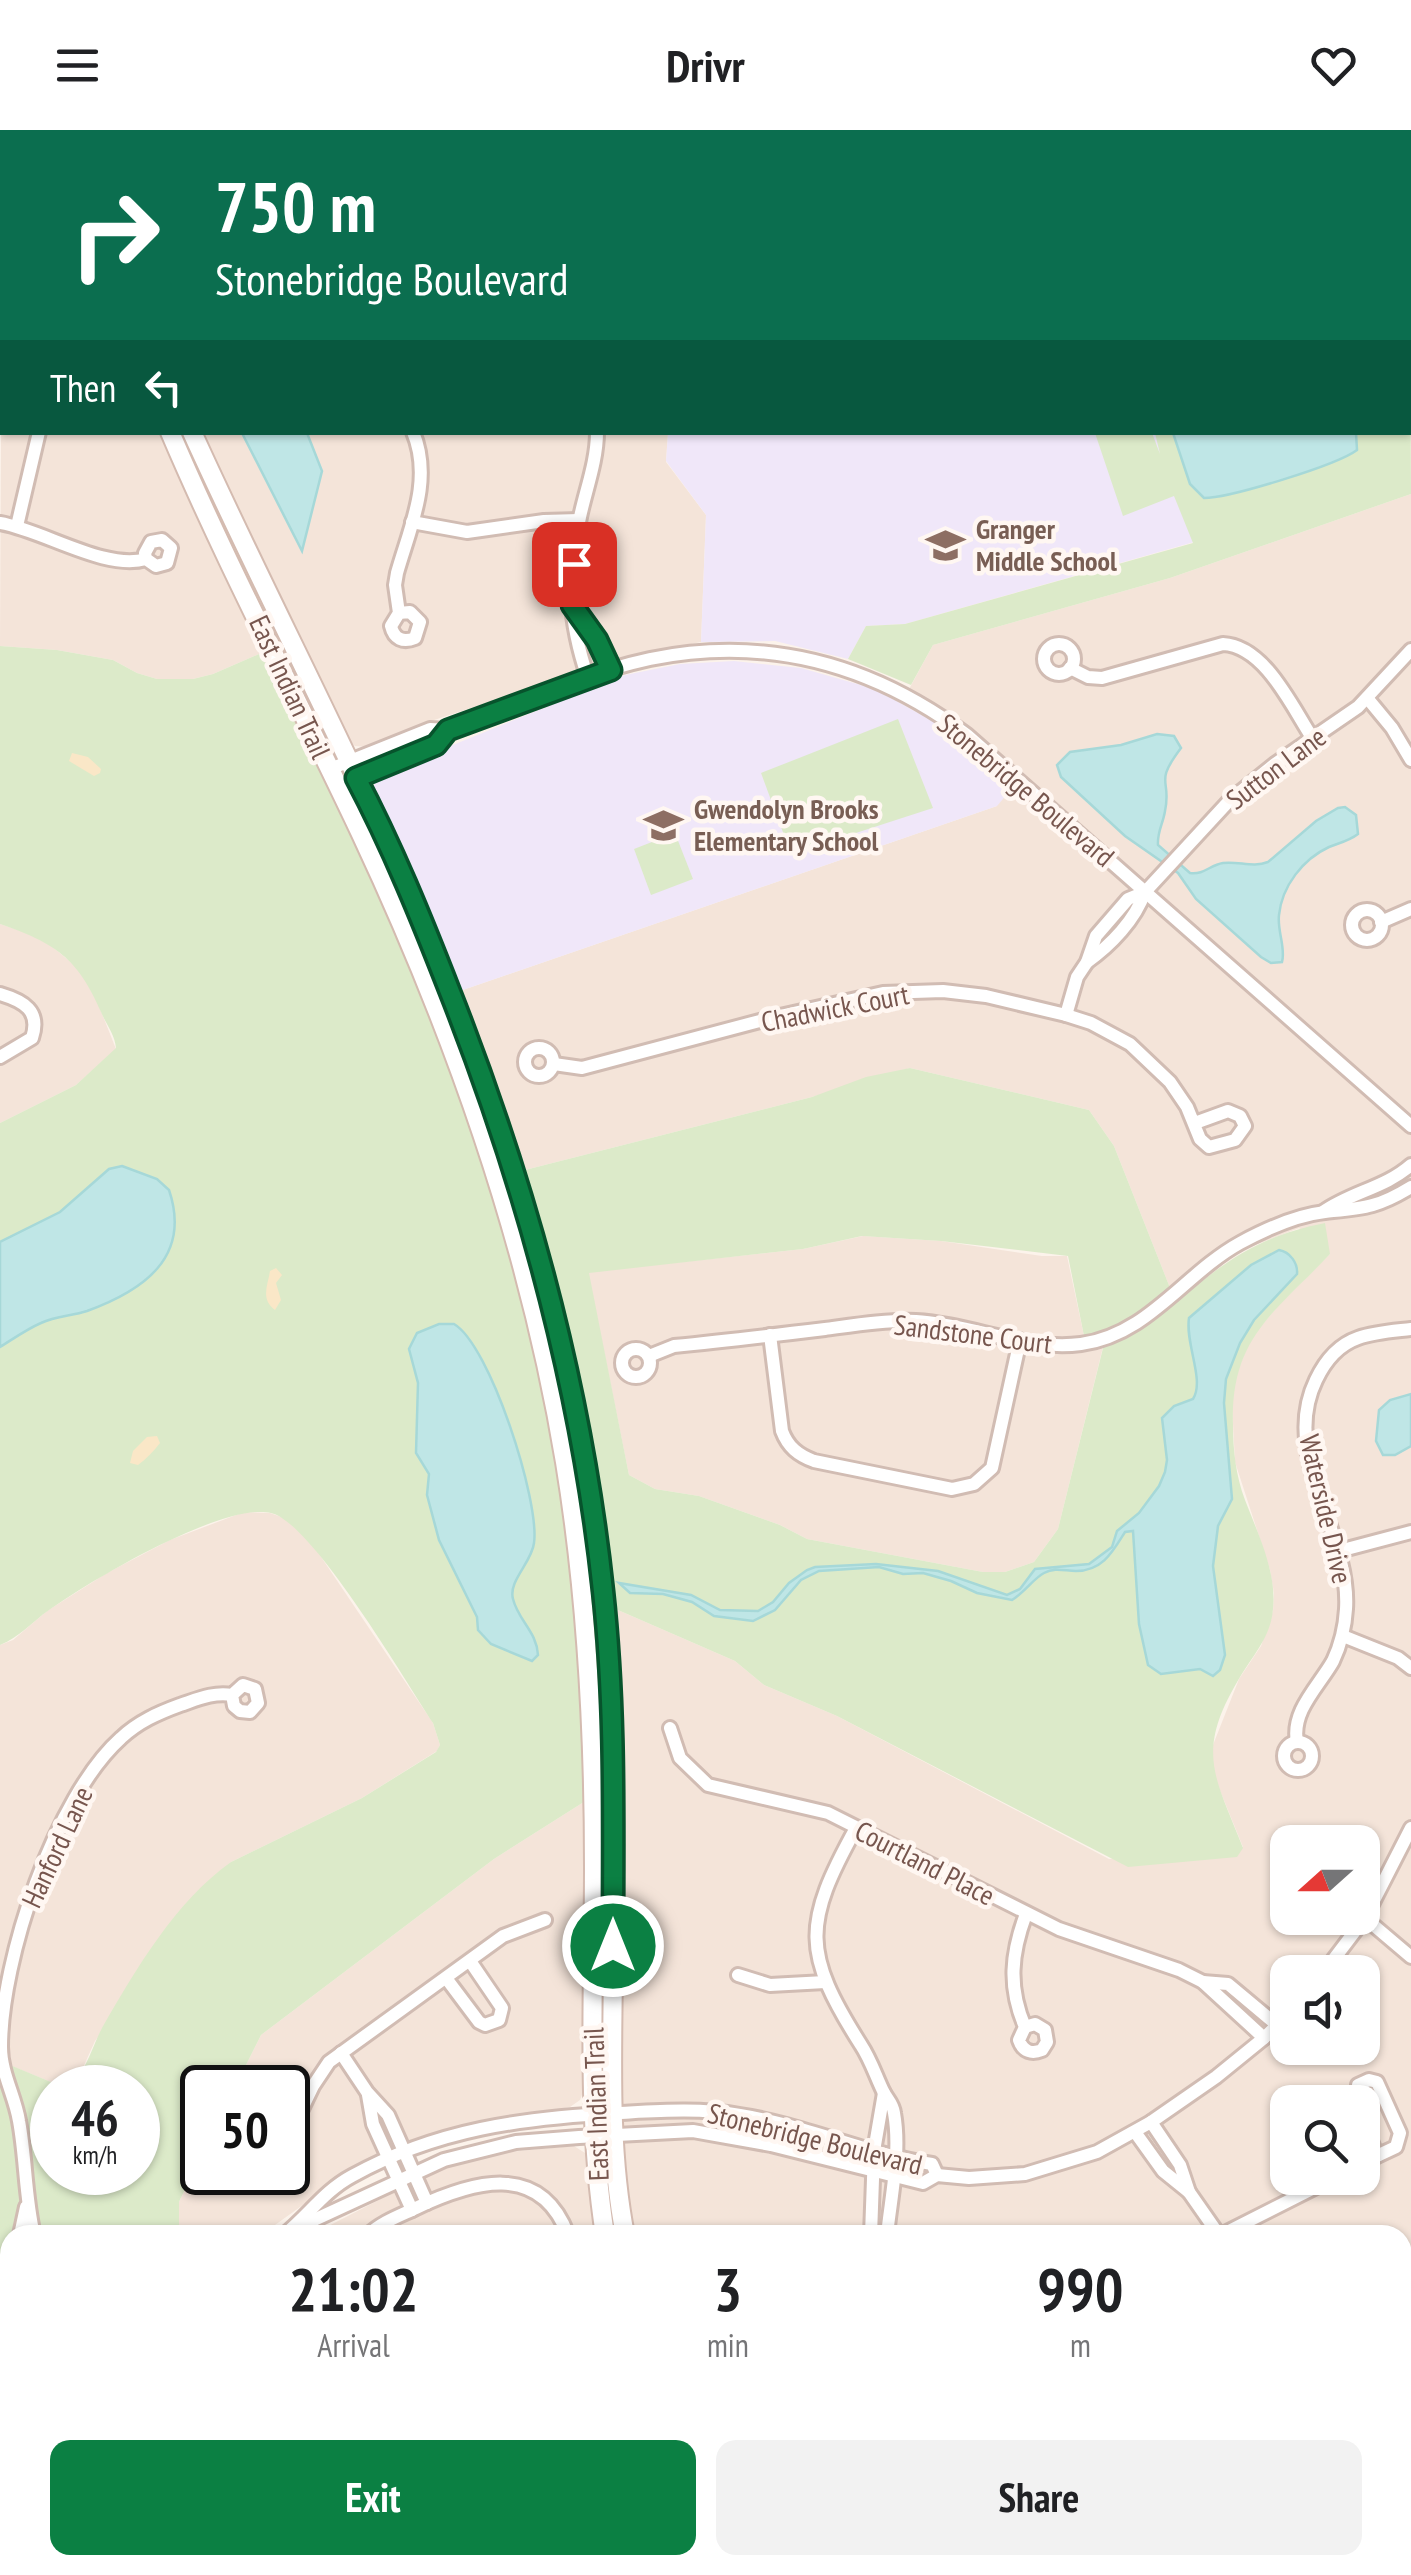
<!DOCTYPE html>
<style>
body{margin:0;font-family:"PT Sans Narrow",sans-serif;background:#f2f2f2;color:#202124;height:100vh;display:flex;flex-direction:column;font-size:38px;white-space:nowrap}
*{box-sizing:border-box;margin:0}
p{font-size:32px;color:#757577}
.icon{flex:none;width:55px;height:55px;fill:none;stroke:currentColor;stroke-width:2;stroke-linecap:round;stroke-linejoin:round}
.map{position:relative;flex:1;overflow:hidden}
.details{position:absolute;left:0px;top:2095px;width:1412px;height:350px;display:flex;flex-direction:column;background:#fff;border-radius:30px 30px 0 0;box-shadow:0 2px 8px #0004}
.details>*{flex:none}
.banner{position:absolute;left:0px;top:0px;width:1412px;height:305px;box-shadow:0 2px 8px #0004;background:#0b6e4f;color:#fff;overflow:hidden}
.needle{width:65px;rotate:249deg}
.buttons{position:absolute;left:1270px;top:1695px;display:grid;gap:20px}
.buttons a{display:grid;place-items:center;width:110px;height:110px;border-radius:20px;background:#fff;box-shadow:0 2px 8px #0004;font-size:50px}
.speed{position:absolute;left:30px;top:1935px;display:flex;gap:20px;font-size:50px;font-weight:700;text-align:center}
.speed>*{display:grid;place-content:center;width:130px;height:130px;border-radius:50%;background:#fff;box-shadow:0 2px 8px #0004;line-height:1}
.speed small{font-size:25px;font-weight:400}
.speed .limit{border:5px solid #111;border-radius:15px;background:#fff;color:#111}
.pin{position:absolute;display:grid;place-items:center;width:85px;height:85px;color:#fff;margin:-42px;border-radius:20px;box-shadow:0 5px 15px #0006}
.me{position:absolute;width:110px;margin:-55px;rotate:0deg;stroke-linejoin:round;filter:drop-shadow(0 0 8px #0008)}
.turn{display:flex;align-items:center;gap:35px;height:210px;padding:0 50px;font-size:45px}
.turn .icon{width:130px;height:130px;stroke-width:2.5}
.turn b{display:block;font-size:70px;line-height:85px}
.then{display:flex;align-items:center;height:95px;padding:0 50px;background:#0003;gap:20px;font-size:38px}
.eta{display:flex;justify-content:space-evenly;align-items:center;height:170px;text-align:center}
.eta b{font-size:60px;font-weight:700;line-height:70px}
.cta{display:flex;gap:20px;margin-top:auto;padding:20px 50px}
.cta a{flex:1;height:115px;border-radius:20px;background:#0b8043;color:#fff;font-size:40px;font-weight:700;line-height:115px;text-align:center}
.cta a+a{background:#f2f2f2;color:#202124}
header{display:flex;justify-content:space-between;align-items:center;height:130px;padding:0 50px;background:#fff;font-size:45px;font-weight:700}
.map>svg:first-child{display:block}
</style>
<header><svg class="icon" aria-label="menu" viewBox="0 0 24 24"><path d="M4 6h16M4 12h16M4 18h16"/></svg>Drivr<svg class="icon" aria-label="heart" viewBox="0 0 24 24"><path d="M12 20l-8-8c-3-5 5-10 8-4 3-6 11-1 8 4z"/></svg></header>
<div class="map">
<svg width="1411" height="2445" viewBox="0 0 1411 2445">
<rect width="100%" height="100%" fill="#fcf3eb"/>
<g fill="#f4e4d9" fill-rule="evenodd">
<path d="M77,0H977V2Z"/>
<path d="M2,100V302L163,303L266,521L213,544L193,549H157L137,543L113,530L57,520L0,516Z"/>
<path d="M199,303H668L666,332L706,385L701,512L631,526L428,592L368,617L355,616L346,609Z"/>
<path d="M1411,364V2445H746L742,2435H1402V2105H632L623,2044L619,1920L621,1680L618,1552L611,1477L735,1531L764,1555L837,1586L1109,1729L1243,1717L1212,1641L1211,1620L1239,1549L1261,1516L1273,1481L1274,1463L1270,1440L1235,1332L1232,1274L1236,1245L1251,1208L1278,1176L1330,1124L1299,1098L1245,1119L1212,1141L1176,1173L1114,1016L1089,980L910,938L812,967L521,1041L457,862L997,676L976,623L945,598L902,572L933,515L1170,448ZM1288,1712H1362V1788H1288ZM1288,1842H1362V1918H1288ZM1288,1972H1362V2048H1288Z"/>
<path d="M0,794L42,808L80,840L95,866L116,919L76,955L0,993Z"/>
<path d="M863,1106L941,1111L1042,1126H1067L1087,1220L1103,1217L1058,1399L1034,1432L1005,1442H983L807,1409L780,1395L699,1366L655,1359L629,1345L588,1142L803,1119Z"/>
<path d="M244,1382L270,1383L287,1389L313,1415L433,1593L440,1615L437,1621L362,1668L231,1732L95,1911L77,1951L63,1957L9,1935L0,1898V1515L13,1510L47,1481L107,1443L170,1410Z"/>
<path d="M587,1670L585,1957L580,1970L570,1977L448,2000L367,2029L261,2105H179V2072L202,2024V2042H288V1958L235,1957L261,1905L494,1729Z"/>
<path d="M574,2016L585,2023L589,2033L599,2105H311L437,2040L508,2022Z"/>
<path d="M40,2435H705L709,2445H31Z"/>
</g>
<g fill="#f0e7f9">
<path d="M977,0H1182L1184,2H977Z"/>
<path d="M668,303H1155L1194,412L905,494L866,496L848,529L775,511L701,512L706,385L666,331Z"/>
<path d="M734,531L801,538L875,559L945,598L1014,656L997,676L457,862L371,661L379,645L625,545L680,534Z"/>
</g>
<g fill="#dceac9" fill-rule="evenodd">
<path d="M1182,0H1340L1341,2H1184Z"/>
<path d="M1410,159L1411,364L1170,448L933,515L911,555L848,529L866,496L905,494L1193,413L1174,366L1123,386L1095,303H1152L1160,324L1155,303L1410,302Z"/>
<path d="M177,303H185L336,620L272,503Z"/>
<path d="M0,516L57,520L113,530L137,543L157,549H193L213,544L266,521C396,797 523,1071 566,1376C580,1473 582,1572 587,1670L494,1729L261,1905L235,1957L202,1958V2024L179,2072V2105H10V2435H40L31,2445H0V1898L10,1935L63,1957L52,1958V2042H138V1958L68,1957C85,1945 92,1917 102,1898C136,1839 175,1772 231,1732L362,1668L436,1622L440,1615L433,1593C406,1552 312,1392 271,1383C233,1374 142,1423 108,1443C88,1454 68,1467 49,1480C32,1492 20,1507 0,1515V993L76,955L116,918C115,905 106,894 101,882C78,828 55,813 0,794Z"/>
<path d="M898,589L933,678L791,724L761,643Z"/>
<path d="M354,665H357L424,814L505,1033L547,1178L587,1380L606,1589L604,1903L599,1803L597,1558L527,1132Z"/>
<path d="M675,703L693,749L651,765L634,719Z"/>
<path d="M910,938L1089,980L1114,1016L1176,1173C1225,1130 1260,1106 1325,1093L1330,1124C1276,1182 1230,1207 1233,1295C1233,1321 1236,1346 1245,1370C1258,1404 1277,1442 1273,1479C1271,1506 1254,1524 1240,1547C1195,1622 1214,1644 1243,1718L1237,1727L1128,1737L837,1586L764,1555L735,1531L611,1477L521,1041L812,967L866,947ZM862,1106L941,1111L1068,1126L1087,1221L1103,1218L1058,1399L1034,1432L1005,1442H983L807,1409L780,1395L699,1366L655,1359L629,1345L589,1143L803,1119Z"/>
</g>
<g fill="#fae7c7">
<path d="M72,623L88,627L101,639L100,643L94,646L69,631Z"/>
<path d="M276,1138L282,1145L276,1153L281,1170L275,1180C260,1169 268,1155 270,1141Z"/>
<path d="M157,1306L160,1313C154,1321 146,1329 138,1335L130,1333L133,1321L147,1307Z"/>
</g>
<g fill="#bfe6e6" stroke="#a6d8d8" stroke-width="2.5">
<path d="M242,303H307L322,341L302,421Z"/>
<path d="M1173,303H1356L1357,320C1337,335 1230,368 1204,368L1190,354Z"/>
<path d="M1157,604L1174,606L1181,618C1153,655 1172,648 1165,681C1163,694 1157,702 1158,715L1190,743C1204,745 1210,735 1223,733C1239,731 1253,738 1268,732L1316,691L1338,678L1345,677L1356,685L1358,704C1349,711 1339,713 1329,717C1303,729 1282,756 1279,785C1277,801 1286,818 1282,832L1271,833L1261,827L1196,769L1178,743L1125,706L1061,647L1057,635L1070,622L1121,615Z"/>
<path d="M122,1036L157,1049L169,1060C192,1128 142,1161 87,1181C72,1186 56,1186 41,1193C27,1199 13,1209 0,1217V1112L60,1082L109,1039Z"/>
<path d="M1279,1120C1290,1122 1298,1133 1297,1144L1254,1190L1240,1213L1226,1249L1224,1273L1232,1369L1218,1396L1213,1436L1225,1525L1220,1540L1213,1546L1200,1539L1161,1544L1148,1535L1139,1494L1133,1401L1125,1402C1113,1421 1103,1441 1076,1441C1065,1441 1055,1437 1044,1443C1034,1448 1025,1462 1012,1470L977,1463L951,1451L923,1443L903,1444L879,1437L819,1441L801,1450L775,1480L753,1491L714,1486L692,1472L663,1464L630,1463L619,1453L691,1465L720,1480L758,1481L773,1472L789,1453L807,1440L815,1437L876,1434L938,1441L1007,1465L1020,1459L1035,1439L1089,1434L1112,1417L1117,1401L1139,1383L1159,1356L1165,1342L1167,1330L1162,1288L1174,1276L1193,1269C1205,1250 1185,1214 1189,1188L1251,1135Z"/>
<path d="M439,1194H454C490,1215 540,1371 534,1413C532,1432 508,1451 513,1469C518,1490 537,1502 538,1525L532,1531L491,1514L478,1500L477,1487L439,1410L427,1365L429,1344L416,1323L418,1253L409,1219L417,1203Z"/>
<path d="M1411,1264V1316L1395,1325H1383L1376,1311L1379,1280L1390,1270Z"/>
</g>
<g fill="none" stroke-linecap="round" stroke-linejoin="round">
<path stroke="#a6d8d8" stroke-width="4" d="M288,2445L295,2435"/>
<defs>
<g id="street">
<path d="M280,0L282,2"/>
<path d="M533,0L534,2"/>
<path d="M903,0L904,2"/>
<path d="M258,2L262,0"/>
<path d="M582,2L588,0"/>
<path d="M0,213L2,222"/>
<path d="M412,392L467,402L544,391L579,390"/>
<path d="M0,393C43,400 105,441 146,429L156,436L167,433L171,418L162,410L151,412L145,423L146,429"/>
<path d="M17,396L39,302"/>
<path d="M573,477L597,510L611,540"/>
<path d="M399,483L410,482L420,492L415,508C403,513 394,509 391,496L399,483L395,455L397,443C410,397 433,350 413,302"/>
<circle cx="1059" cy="529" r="15"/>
<path d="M1070,538L1088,547L1102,548L1223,514C1265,516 1292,577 1313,609"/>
<path d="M588,548C568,489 567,448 580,387C586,359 597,331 597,302"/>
<path d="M1368,569L1392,598L1411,630"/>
<path d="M330,639L430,599L448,600C514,575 581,544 650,529C768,505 872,534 967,605L1411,996"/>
<path d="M337,656L436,615L448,600"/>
<circle cx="1367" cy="795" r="15"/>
<path d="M1381,792L1411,779"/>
<path d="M1087,832C1111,815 1135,790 1145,762L1229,671L1275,634L1358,577L1411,520"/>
<path d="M0,864C24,871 41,881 32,908L0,927"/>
<path d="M1066,885L1077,847L1087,832L1096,806L1128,769L1145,762"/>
<circle cx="539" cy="932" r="14"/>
<path d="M554,934L582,938L771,888L883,863L943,861L986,866L1066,885L1091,893L1130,914L1170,952L1187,977L1200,1009L1209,1017L1235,1010L1245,996L1240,986L1228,981L1195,993"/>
<path d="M1323,1082C1351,1062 1385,1058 1411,1035"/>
<path d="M770,1205L782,1301C788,1317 798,1325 814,1331L952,1359L974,1354L992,1338L1020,1210"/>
<circle cx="636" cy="1233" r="14"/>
<path d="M649,1226L674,1216C724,1211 775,1205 825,1199C855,1195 886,1190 916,1191C971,1194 1025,1221 1081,1214C1148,1205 1184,1144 1240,1113C1264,1100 1298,1085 1325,1082C1363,1078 1377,1078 1411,1057"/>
<path d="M1339,1421L1411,1402"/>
<path d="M1343,1506L1398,1528L1411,1538"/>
<path d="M670,1598L680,1628L708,1655L828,1683L1059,1799L1179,1840L1203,1852L1264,1908"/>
<path d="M1297,1612C1291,1581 1319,1556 1333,1531C1341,1514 1345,1497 1346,1479C1351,1402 1279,1326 1316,1250C1325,1231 1338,1215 1358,1208C1375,1202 1394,1201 1411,1199"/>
<circle cx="1298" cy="1626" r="14"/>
<path d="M856,1698C803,1794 802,1822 861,1915C871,1930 876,1947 884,1963C888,1970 893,1974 894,1983C901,2022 891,2066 887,2105"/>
<path d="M1365,1788L1411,1827"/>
<path d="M1324,1842L1365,1788L1411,1698"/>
<path d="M738,1845L770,1855L825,1852"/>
<path d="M446,1848L479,1892L485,1895L499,1890L502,1878L470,1831"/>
<path d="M1203,1852L1228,1854L1277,1895"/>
<path d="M1025,1897L1035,1894L1045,1900L1047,1912L1042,1920C1032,1924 1023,1922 1019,1910L1025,1897C1008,1857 1011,1824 1026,1784"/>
<path d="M341,1923L367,1962L388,1985L427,2073"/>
<path d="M368,1965L373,1994L412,2080"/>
<path d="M1357,1972L1358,1955L1369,1950L1377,1952L1400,2003L1396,2017L1362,2033"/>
<path d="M1362,1988L1377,2026"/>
<path d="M1151,1992L1180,2035L1189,2062L1219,2105"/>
<path d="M1135,2002L1163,2041L1189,2062"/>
<path d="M288,2008L313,1956L329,1932L503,1806L545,1790"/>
<path d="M275,2053L277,2042"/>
<path d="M299,2093L314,2090L444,2030L516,2012L579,2007L693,2001L771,2015L923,2053L937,2045L969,2048L1025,2044L1097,2022L1151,1992L1216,1947L1264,1908L1288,1884"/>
<path d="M20,2105L26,2077"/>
<path d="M34,2105C25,2067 26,2029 19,1991C15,1966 1,1943 1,1917C1,1830 55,1667 121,1608C138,1592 158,1583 180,1575C198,1569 213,1562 232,1565L243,1555L255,1559L258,1573L250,1582L240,1581L234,1576L232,1565"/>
<path d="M284,2105C308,2086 324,2061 352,2046C437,1999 523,1988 618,1983C659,1981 699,1978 740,1985C805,1995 866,2024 932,2034L937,2045"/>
<path d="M368,2105C382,2092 399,2086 416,2078C471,2052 540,2030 568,2105"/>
<path d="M871,2105L874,2021L884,1963"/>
<path d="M1221,2105L1334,2048"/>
<path d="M0,2235H10"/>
<path d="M1402,2237L1411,2258"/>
<path d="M1402,2387L1411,2383"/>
<path d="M141,2445L151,2435"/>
<path d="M416,2445V2435"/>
<path d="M869,2445L893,2435"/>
<path d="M1056,2445L1058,2435"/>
<path d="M1259,2445L1283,2435"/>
</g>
<g id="secondary">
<path d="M48,0L49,2"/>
<path d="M70,0L71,2"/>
<path d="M170,302C228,438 298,570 361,704C454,902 529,1115 565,1332C587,1466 594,1601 594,1737C594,1860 586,1983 605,2105"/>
<path d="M192,302C262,457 342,608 410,764C496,964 564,1172 594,1388C614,1533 613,1677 613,1822C613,1916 607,2012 625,2105"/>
<path d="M713,2435L717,2445"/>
<path d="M735,2435L740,2445"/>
</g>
</defs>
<use href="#street" stroke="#d1bcb3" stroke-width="18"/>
<use href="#secondary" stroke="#d4bbb0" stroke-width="22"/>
<use href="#street" stroke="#fff" stroke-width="12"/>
<use href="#secondary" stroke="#fff" stroke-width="18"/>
</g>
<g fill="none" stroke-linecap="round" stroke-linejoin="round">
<defs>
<path id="route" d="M574,434L572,475L597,510L611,540L448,600L436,615L356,648C392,716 422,790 450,862C526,1055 581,1254 603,1461C616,1579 613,1697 613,1816"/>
</defs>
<use href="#route" stroke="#07532c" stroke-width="25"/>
<use href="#route" stroke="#0b8043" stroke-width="18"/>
</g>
<defs>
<symbol id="school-bare" viewBox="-9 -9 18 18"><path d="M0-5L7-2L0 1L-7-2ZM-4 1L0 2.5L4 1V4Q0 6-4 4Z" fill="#8d6e63" stroke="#fff7f2" stroke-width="2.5" paint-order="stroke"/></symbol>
</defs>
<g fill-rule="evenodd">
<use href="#school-bare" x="918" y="388" width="55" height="55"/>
<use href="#school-bare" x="636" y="668" width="55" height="55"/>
</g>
<g text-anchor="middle" stroke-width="9" stroke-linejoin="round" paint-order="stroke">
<g font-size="28" font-weight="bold" fill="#785e54" stroke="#fff7f2" text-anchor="start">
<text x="976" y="409">Granger<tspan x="976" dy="32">Middle School</tspan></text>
<text x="694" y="689">Gwendolyn Brooks<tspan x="694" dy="32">Elementary School</tspan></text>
</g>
<g font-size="28" fill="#77564e" stroke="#fff7f2">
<text transform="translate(290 557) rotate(65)" y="10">East Indian Trail</text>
<text transform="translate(1276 638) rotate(-37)" y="10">Sutton Lane</text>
<text transform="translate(1026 660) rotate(40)" y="10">Stonebridge Boulevard</text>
<text transform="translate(835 878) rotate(-11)" y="10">Chadwick Court</text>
<text transform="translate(973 1204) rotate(7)" y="10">Sandstone Court</text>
<text transform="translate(1326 1379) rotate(77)" y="10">Waterside Drive</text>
<text transform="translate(57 1717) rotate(-65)" y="10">Hanford Lane</text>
<text transform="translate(925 1733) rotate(27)" y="10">Courtland Place</text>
<text transform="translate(596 1974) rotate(-92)" y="10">East Indian Trail</text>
<text transform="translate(815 2009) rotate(14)" y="10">Stonebridge Boulevard</text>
</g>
</g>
</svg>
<div class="buttons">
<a><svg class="needle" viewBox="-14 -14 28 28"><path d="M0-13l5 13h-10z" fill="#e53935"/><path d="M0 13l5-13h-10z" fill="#757577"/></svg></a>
<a><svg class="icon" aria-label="sound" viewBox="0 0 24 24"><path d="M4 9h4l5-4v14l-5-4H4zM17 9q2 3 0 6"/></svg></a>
<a><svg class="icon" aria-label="search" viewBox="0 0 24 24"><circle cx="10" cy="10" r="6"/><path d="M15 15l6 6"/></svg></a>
</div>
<div class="speed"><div>46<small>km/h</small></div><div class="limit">50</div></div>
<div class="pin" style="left:574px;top:434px;background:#d93025"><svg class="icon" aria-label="arrive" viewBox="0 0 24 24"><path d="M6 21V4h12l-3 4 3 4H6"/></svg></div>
<svg class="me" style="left:613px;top:1816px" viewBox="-20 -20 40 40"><circle r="17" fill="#0b8043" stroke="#fff" stroke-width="3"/><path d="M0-11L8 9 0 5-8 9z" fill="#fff"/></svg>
<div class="banner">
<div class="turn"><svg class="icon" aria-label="right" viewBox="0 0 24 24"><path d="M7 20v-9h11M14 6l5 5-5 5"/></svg><div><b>750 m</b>Stonebridge Boulevard</div></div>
<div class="then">Then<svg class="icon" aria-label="left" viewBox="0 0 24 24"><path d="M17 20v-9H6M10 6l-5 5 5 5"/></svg></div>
</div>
<section class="details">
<div class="eta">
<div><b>21:02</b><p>Arrival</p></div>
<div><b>3</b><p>min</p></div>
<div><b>990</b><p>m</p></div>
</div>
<div class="cta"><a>Exit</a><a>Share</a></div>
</section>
</div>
